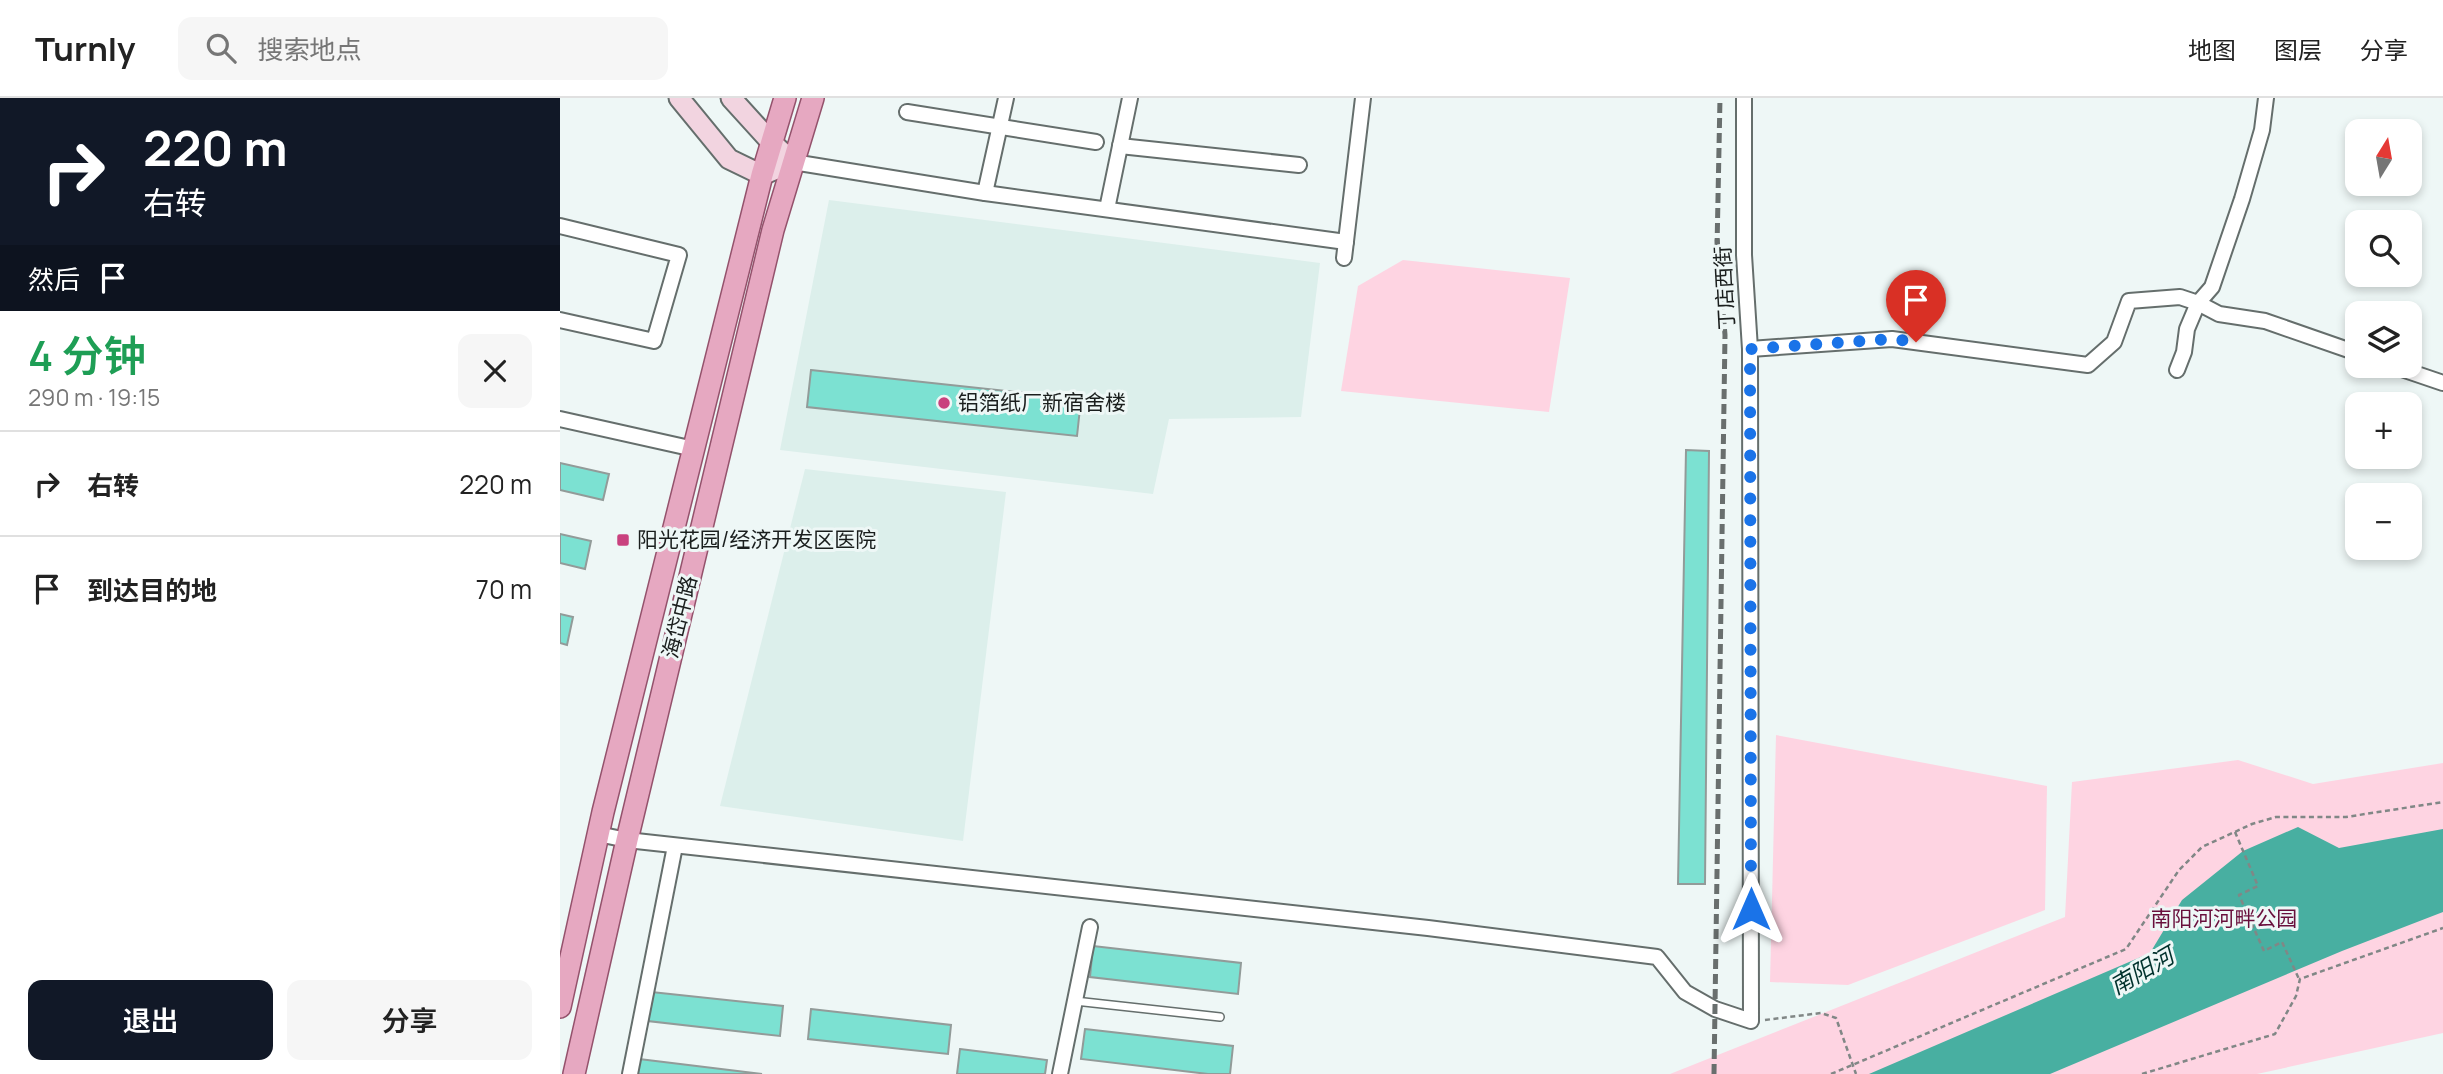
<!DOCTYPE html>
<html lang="zh">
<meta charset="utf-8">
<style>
body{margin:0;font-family:Manrope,"Noto Sans SC",sans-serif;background:#f6f6f6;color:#222;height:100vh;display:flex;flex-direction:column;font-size:26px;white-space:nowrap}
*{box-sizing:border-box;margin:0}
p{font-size:23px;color:#767676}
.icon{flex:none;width:38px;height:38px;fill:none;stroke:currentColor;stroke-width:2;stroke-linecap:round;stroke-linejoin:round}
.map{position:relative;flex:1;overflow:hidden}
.panel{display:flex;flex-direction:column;background:#fff;width:560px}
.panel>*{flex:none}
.hud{background:#111827;color:#fff;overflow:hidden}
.needle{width:46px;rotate:11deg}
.controls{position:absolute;left:1785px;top:21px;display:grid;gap:14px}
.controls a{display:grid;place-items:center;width:77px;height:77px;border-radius:14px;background:#fff;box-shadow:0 4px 10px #0003;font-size:35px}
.pin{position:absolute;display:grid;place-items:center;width:60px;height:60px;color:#fff;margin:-72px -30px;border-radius:50% 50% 50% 0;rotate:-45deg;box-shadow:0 0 7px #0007}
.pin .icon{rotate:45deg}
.me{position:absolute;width:77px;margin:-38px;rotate:0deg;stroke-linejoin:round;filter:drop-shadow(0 0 5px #0008)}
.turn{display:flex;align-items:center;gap:24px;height:147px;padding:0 28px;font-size:32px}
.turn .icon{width:91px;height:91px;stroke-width:2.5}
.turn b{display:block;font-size:49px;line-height:60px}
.then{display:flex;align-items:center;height:66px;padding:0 28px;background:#0003;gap:14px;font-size:26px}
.round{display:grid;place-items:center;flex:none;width:74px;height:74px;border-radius:14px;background:#f6f6f6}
.head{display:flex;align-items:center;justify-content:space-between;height:119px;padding:0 28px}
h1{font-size:42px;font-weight:600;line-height:52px;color:#1e9e55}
.cta{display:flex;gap:14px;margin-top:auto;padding:14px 28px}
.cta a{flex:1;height:80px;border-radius:14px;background:#111827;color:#fff;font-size:28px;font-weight:600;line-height:80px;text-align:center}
.cta a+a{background:#f6f6f6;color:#222}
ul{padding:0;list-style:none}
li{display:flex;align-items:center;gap:21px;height:105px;padding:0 28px;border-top:2px solid #e0e0e0}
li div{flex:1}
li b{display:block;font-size:26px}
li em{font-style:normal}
header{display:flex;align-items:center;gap:42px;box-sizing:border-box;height:98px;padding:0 35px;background:#fff;border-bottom:2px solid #e0e0e0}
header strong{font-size:33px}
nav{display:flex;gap:38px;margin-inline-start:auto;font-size:24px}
.search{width:490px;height:63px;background:#f6f6f6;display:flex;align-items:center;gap:18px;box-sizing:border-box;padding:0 24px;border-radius:14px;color:#767676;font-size:26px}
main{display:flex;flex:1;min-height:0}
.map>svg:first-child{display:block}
</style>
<header>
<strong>Turnly</strong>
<div class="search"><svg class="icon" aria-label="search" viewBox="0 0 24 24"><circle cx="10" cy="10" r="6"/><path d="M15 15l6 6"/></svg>搜索地点</div>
<nav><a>地图</a><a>图层</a><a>分享</a></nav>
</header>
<main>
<section class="panel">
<div class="hud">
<div class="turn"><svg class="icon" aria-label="right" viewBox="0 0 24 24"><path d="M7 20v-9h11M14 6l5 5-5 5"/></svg><div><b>220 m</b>右转</div></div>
<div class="then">然后<svg class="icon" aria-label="arrive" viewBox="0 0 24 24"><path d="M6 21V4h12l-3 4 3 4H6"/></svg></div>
</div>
<div class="head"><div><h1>4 分钟</h1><p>290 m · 19:15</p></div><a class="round"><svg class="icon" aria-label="close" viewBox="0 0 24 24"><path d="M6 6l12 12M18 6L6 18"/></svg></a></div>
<ul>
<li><svg class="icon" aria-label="right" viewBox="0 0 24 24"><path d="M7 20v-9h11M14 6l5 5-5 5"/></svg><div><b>右转</b></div><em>220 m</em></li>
<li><svg class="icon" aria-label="arrive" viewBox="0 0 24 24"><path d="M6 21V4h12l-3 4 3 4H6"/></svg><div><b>到达目的地</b></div><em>70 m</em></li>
</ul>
<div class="cta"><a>退出</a><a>分享</a></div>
</section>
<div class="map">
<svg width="1883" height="976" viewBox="0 0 1883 976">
<rect width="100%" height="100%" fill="#eef7f6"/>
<g fill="#dcefeb">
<path d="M269,102L760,165L741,319L609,321L593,396L220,352Z"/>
<path d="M245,371L446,394L403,743L160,708Z"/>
</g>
<g fill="#fed4e2">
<path d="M843,162L1010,180L989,314L781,293L798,188Z"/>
<path d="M1216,637L1487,688L1485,812L1288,887L1210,884Z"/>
<path d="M1678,662L1753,686L1883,665V935L1697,976H1110L1505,819L1512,684Z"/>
</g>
<path fill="#48afa1" d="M1738,729L1779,750L1883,731V814L1782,853L1490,976H1309L1590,855L1622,802L1683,753Z"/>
<g fill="#7ce1d2" stroke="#929b99" stroke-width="2">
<path d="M251,272L521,301L517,338L247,309Z"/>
<path d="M1126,352L1149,353L1145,786H1118Z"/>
<path d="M0,365L49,376L43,402L0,392Z"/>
<path d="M0,436L31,443L25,471L0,465Z"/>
<path d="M0,516L13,519L7,547L0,545Z"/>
<path d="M533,848L681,865L678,896L530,879Z"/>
<path d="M82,893L223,908L220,938L79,922Z"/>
<path d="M251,911L391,927L388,956L248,941Z"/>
<path d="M525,931L673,948L670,976H648L521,961Z"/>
<path d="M400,951L487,962L485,976H397Z"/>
<path d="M71,960L202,976H69Z"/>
</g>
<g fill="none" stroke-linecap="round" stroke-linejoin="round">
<defs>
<path id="lane" d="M515,903L660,919"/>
<g id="street">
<path d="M347,14L536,44"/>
<path d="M560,48L739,67"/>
<path d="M233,64L425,95L786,144"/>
<path d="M425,95L446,0"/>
<path d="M547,111L570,0"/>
<path d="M0,128L119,157L94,243L0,222"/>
<path d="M784,160L803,0"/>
<path d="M1190,251L1332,241L1528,267L1554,244L1569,203L1620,199L1638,205L1659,216L1705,223L1797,255"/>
<path d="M1833,268L1883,285"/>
<path d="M1617,272L1624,254L1627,231L1638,205L1652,189L1682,101L1702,32L1706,0"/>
<path d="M0,321L134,351"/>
<path d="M38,736L67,742L868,830L1097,859L1125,894L1155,911L1191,923L1190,251L1184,157V0"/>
<path d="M70,976L115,748"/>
<path d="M500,976L530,829"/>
</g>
<path id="secondary" d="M119,0L169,61L202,77L233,64L211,44L171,0"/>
<g id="primary">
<path d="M0,909L43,714L202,77L225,0"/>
<path d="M14,976L67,742L213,132L253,0"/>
</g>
</defs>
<use href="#lane" stroke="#656e6c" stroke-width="10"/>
<use href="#street" stroke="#656e6c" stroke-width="18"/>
<use href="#secondary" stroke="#656e6c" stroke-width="23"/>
<use href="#primary" stroke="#94526c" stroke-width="24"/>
<g stroke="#818786" stroke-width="2.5" stroke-dasharray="5 3.5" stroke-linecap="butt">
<path d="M1675,734L1698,788L1679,797L1704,853L1722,844L1739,881"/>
<path d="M1205,922L1261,915L1276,920L1296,976"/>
<path d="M1271,976L1566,851L1619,772L1642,749L1692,726L1716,719H1786L1883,704"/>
<path d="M1582,976L1715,936L1736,898L1740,881L1883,830"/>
</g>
<use href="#lane" stroke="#fff" stroke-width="7"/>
<use href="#street" stroke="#fff" stroke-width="14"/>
<use href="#secondary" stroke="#f2d4e0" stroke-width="19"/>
<use href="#primary" stroke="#e6a8c1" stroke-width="21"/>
<g stroke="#696f6e" stroke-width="5" stroke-dasharray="10 5" stroke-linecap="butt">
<path d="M1157,150L1160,0"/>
<path d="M1154,976L1165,237L1157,140"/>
</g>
</g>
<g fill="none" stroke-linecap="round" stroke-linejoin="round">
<path stroke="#1a73e8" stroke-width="12" stroke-dasharray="0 21.6" d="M1191,811L1190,251L1332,241L1356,244"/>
</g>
<g fill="#c9417e" stroke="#eef7f6" stroke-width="2.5">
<circle cx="384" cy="305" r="7"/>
<rect x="56" y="435" width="14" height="14" rx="3.5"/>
</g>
<g text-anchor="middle" stroke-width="6" stroke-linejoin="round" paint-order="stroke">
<g font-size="21" fill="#1a1e1d" stroke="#eef7f6">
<text transform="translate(1165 190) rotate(-93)" y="7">丁店西街</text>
<text transform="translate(120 519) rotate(-76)" y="7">海岱中路</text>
</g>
<g font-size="21" fill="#1a1e1d" stroke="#eef7f6" text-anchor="start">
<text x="398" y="312">铝箔纸厂新宿舍楼</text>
<text x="77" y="449">阳光花园/经济开发区医院</text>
</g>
<g font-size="21" fill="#690f3c" stroke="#eef7f6">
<text x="1664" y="828">南阳河河畔公园</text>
</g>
<g font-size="23" font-style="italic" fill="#00312c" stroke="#eef7f6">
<text transform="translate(1582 873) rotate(-30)" y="8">南阳河</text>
</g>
</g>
</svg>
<div class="controls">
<a><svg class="needle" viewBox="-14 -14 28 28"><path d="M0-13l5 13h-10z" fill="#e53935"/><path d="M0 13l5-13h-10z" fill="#767676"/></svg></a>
<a><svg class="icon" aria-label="search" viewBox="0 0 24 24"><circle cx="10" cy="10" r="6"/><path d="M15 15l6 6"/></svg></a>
<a><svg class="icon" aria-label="layers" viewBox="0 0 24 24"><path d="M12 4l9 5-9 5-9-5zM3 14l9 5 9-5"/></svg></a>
<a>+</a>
<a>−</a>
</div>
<div class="pin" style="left:1356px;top:244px;background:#d93025"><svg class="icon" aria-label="arrive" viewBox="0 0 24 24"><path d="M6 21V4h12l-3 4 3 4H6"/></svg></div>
<svg class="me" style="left:1191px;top:811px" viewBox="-20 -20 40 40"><path d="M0-17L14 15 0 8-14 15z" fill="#1a73e8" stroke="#fff" stroke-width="4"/></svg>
</div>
</main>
